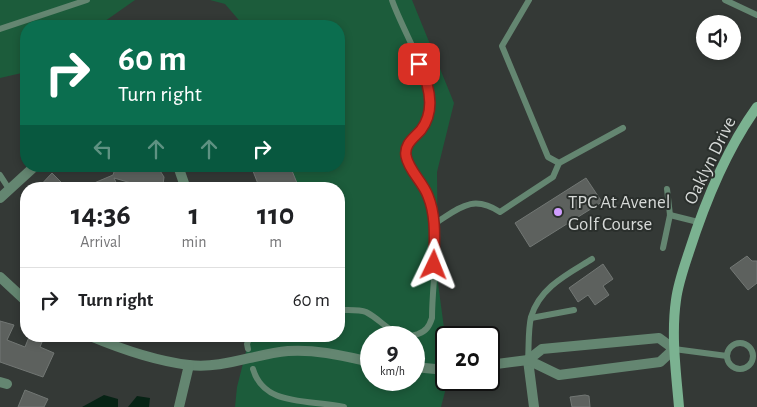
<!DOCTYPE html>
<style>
body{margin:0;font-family:"Alegreya Sans",sans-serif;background:#f2f2f2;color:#202124;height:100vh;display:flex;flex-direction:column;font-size:19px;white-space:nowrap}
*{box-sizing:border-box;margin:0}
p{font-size:16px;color:#757577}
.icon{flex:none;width:28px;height:28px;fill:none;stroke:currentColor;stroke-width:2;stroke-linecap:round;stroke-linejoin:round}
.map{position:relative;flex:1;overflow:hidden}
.side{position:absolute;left:20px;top:182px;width:325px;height:160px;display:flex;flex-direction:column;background:#fff;border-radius:20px;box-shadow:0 2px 8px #0003}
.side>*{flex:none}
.top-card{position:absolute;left:20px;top:20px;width:325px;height:152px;border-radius:20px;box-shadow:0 2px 8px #0003;background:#0b6e4f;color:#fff;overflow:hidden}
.controls{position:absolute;left:696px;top:15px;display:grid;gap:10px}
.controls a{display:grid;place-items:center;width:45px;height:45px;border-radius:50%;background:#fff;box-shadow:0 2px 8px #0003;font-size:25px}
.speed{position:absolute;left:360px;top:326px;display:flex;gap:10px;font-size:25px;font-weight:700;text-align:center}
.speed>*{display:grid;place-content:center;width:65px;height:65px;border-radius:50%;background:#fff;box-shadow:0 2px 8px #0003;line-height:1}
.speed small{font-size:12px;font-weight:400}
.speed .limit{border:2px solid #111;border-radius:8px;background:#fff;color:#111}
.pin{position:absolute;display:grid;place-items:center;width:42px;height:42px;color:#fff;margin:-21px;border-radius:10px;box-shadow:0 2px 8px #0006}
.me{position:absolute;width:55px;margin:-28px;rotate:2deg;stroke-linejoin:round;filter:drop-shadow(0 0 4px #0008)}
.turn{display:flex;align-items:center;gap:18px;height:105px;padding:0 15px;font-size:22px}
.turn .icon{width:65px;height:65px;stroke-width:2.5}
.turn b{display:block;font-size:35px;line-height:42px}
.lanes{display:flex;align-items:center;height:48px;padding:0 15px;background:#0003;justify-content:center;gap:25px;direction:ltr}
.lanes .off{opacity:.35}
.eta{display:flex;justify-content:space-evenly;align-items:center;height:85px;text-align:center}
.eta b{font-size:30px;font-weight:700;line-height:35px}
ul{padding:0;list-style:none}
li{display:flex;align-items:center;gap:15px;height:65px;padding:0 15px;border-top:1px solid #e0e0e0}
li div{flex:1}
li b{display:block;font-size:19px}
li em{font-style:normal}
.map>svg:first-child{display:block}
</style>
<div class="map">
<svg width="757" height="407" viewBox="0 0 757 407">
<rect width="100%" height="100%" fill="#343936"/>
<g fill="#1c5c3b" fill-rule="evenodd">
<path d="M0,0H135L98,26H26V72L0,78Z"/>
<path d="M210,0H412L454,103L437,172L438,283L446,343L448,380L441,407H235L237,387L250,336H339V189H296L288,166H339V26H244L225,4ZM371,338H414V380H371Z"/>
</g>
<g fill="#072315">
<path d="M104,395L118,399V407H82Z"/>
<path d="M137,396L150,398L149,407H128Z"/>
</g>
<g fill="#5d615e" stroke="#727774">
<path d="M116,166H157L164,177L163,185L152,189L114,178L119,189H80L113,175Z"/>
<path d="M251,166H290L297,183L293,189H260Z"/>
<path d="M52,173L68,189H37Z"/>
<path d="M586,178L602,202L530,247L515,223Z"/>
<path d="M747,256L752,261H757V283L748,290L730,268Z"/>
<path d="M603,264L613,279L603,286L609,295L595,305L588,295L578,302L569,288Z"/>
<path d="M0,321L14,325L7,340L25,347L29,337L42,342L40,347L54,353L43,377L0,362Z"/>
<path d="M25,390L48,399L44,407H18Z"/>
<path d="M585,395L589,396L590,407H572L570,397Z"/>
</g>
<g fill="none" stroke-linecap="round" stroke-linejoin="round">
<g stroke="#648671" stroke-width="6">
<path d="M529,0L502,46L548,157L559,163L623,128"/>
<path d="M725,0L757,15"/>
<path d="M0,29L87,0"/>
<path d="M0,175L9,189"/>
<path d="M670,215L698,222"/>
<path d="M434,224C460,208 472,194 500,212L553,177L559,163"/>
<path d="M663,248L670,215L667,189"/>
<path d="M339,310C347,310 359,309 366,312C384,321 395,342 418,334C426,331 429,327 432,318C432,279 442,234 429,197C423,182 410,172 407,157C404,143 416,138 422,128C426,121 429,111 430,103C432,78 401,27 392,0"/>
<path d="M531,318L574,310"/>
<circle cx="740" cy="356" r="13"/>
<path d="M248,349L247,344L250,336"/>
<path d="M674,349L727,356"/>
<path d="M528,360C529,346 528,330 531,317C540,287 568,274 592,259"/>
<path d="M253,369C264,407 308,399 344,407"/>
</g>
<g stroke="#648671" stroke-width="10">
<path d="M178,166L186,189"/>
<path d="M0,198L35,166"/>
<path d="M0,277L26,301"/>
<path d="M90,336C121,349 156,361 189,365C223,369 254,354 288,351C316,349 344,356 371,362"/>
<path d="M528,360L534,407"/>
<path d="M489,365L528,360L542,349L659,338L674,349L660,362L559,375L528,360"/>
<path d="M414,367L446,370"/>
<path d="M0,382L7,384"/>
<path d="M179,407L189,365"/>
</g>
<path stroke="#7bb291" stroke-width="10" d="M679,407C676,372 671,335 676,300C678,284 684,267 689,252C705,202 726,150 757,107"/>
</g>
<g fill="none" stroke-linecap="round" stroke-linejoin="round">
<defs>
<path id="route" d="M419,64C429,84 436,110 421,130C414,138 404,144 406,156C409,171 423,182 428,196C437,218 434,242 434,265"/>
</defs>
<use href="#route" stroke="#8d1f18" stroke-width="12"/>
<use href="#route" stroke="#d93025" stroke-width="9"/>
</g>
<circle fill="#d09dff" stroke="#2a2f2c" stroke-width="2" cx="558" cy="212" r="5"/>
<g text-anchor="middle" stroke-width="4" stroke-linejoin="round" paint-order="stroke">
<g font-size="19" fill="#d6d9d7" stroke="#2a2f2c">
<text transform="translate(709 160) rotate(-64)" y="7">Oaklyn Drive</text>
</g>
<g font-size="19" fill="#d6d9d7" stroke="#2a2f2c" text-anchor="start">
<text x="568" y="208">TPC At Avenel<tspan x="568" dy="22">Golf Course</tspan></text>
</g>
</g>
</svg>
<div class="controls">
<a><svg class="icon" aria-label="sound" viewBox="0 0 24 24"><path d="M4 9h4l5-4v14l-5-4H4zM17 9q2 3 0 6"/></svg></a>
</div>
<div class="speed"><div>9<small>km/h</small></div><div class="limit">20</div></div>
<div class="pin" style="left:419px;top:64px;background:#d93025"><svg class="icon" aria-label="arrive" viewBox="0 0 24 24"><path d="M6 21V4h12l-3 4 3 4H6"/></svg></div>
<svg class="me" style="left:434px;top:265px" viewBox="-20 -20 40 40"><path d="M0-17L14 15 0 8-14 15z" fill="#d93025" stroke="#fff" stroke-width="4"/></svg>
<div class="top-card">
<div class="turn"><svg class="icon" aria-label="right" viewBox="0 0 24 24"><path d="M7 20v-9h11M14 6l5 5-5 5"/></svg><div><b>60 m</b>Turn right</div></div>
<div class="lanes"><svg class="icon off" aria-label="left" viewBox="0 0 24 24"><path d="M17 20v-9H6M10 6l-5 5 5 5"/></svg><svg class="icon off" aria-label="ahead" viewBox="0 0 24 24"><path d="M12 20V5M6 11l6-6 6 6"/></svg><svg class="icon off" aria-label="ahead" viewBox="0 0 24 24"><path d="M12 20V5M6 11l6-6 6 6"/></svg><svg class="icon" aria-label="right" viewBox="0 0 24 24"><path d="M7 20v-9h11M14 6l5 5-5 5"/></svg></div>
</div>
<section class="side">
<div class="eta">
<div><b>14:36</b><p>Arrival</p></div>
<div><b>1</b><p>min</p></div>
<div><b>110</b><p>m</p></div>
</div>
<ul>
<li><svg class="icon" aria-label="right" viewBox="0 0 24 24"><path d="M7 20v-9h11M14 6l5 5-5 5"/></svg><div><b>Turn right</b></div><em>60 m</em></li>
</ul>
</section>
</div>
